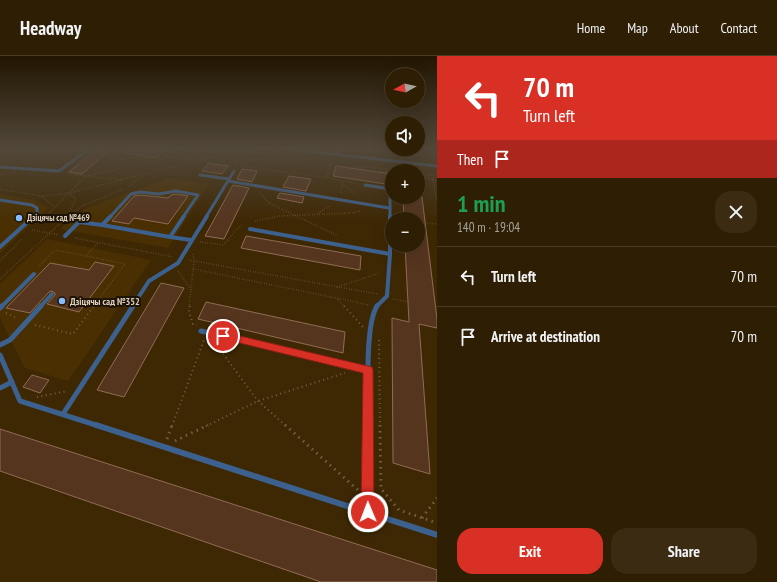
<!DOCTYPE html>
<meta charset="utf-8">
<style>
body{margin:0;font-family:"PT Sans Narrow",sans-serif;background:#3a2b12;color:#f1f3f6;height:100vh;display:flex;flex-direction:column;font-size:15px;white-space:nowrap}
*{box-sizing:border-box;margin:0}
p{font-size:13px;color:#a7a29a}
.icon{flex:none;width:22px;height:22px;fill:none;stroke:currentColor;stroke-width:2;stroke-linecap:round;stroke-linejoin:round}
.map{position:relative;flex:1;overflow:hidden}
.panel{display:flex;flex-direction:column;background:#2e1e03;width:340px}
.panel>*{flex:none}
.top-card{background:#d93025;color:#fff;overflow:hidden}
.needle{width:26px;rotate:262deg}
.fabs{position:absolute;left:385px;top:12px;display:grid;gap:8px}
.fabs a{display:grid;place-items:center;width:40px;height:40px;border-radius:50%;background:#2e1e03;box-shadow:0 4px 16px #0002,0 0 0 1px #493c25;font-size:20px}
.pin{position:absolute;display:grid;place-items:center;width:34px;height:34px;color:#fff;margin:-17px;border:2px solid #fff;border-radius:50%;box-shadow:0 1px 4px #0007}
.me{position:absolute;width:44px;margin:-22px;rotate:359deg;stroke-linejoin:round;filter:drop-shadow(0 0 3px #0008)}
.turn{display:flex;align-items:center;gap:14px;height:84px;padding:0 20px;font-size:18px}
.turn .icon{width:52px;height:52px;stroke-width:2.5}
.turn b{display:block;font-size:28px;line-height:34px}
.then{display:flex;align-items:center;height:38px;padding:0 20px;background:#0003;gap:8px;font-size:15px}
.round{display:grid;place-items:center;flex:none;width:42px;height:42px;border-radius:16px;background:#3a2b12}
.summary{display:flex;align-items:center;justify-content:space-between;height:68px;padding:0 20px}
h1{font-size:24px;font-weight:800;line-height:30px;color:#1e9e55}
.cta{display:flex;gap:8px;margin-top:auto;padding:8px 20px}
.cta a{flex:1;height:46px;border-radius:16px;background:#d93025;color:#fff;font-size:16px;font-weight:800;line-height:46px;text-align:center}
.cta a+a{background:#3a2b12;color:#f1f3f6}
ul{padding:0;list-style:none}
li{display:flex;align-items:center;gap:12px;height:60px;padding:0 20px;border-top:1px solid #493c25}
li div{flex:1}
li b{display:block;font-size:15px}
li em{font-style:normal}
header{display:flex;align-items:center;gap:24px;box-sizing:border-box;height:56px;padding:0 20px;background:#2e1e03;border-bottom:1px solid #493c25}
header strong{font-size:19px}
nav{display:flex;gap:22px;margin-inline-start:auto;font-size:14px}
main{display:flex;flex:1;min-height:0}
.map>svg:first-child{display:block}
</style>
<header>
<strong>Headway</strong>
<nav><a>Home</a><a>Map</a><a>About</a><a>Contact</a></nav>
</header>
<main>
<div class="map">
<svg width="437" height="526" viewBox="0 0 437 526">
<rect width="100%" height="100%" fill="#3e2804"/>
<g fill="#492f01">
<path d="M170,122L209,128L168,192L60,173L86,152Z"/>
<path d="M0,138L35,144L49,152L0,197Z"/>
<path d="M47,183L151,204L68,325L25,312L0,262V228Z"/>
</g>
<g fill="#56351f" stroke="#906c54">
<path d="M98,92H112L82,118L69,116Z"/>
<path d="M126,92H166L156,102L126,97Z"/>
<path d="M209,107L213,108L228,110L222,118L202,115Z"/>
<path d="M336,110L392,118V129L333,120Z"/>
<path d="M242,113L257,115L252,126L237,123Z"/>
<path d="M289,120L311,123L306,135L283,131Z"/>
<path d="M233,129L249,132L224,183L205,180Z"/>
<path d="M280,137L304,141L302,147L277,142Z"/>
<path d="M176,138L188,140L168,168L134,162L129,168L112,165L134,140L140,139L168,142L171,139Z"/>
<path d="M403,141H422L437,263V272L419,268L430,418L393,407L392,262L409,266L405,189H418V163H404Z"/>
<path d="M246,180L361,200L360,214L241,192Z"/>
<path d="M95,206L114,210L79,256L47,248L55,239V237L52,235L49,236L30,257L6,252L50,207L89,214Z"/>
<path d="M161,227L184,232L124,341L97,334Z"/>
<path d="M206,246L345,276L343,297L198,263Z"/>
<path d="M32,319L49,324L40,337L23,331Z"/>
<path d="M0,373L437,514V526H321L0,415Z"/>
</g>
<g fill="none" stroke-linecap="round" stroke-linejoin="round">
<g stroke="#735f41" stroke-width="1.5" stroke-dasharray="0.5 2" stroke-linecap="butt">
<path d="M41,92V95L49,107"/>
<path d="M207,92L225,108L224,110"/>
<path d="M212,92L280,100"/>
<path d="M172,93L180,94"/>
<path d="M415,93L416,100"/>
<path d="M248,95L274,92"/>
<path d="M161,97H164L169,92"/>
<path d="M0,101L54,92"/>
<path d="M165,101L180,102"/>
<path d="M186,101L259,103L331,109V105"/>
<path d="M179,102L198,104"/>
<path d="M202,105L230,109"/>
<path d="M234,108L246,92"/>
<path d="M236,108L260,104"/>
<path d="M331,108L364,113"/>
<path d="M240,110L330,122L358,128"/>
<path d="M358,110L401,115"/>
<path d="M379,115L392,116"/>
<path d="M418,117L437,120"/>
<path d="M68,118L86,120L163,103L173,92"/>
<path d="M328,118H334"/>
<path d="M432,119L437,146"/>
<path d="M418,121L437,124"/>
<path d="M326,122L330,110"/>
<path d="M343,128L356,138"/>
<path d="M129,130L143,120"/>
<path d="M0,133L41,140L70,137L199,104L217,101"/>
<path d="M260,137L269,147L338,180"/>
<path d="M341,137L342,126"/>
<path d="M41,140L55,151"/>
<path d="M318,157L330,150"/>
<path d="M67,161L82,150L124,133"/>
<path d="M42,164L86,120L122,124"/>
<path d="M255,165L280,160L352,157L360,155"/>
<path d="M425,167L437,168"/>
<path d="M32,174L59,179"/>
<path d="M75,182L173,201"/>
<path d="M200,186L223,189C231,183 234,172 243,169"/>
<path d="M189,204L377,238"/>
<path d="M0,205L22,183"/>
<path d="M38,211L55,194L86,200"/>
<path d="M193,213L336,242L345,251"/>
<path d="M178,215L191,233"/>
<path d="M0,223L66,162L76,143L70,138"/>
<path d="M337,231L380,217"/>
<path d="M338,242L368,249"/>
<path d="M393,243L408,246"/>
<path d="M93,251L125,208L86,200L99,186"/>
<path d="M189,251L194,205L193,197"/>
</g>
<g stroke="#735f41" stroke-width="2" stroke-dasharray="1 3.5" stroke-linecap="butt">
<path d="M190,250L189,256L193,268L197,269"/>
<path d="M344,250L363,271"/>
<path d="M435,251L437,252"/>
<path d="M6,257L18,263"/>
<path d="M35,269L73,278L94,250"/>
<path d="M379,284L380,370"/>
<path d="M215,287L258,345L286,370"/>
<path d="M37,341L68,335"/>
<path d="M172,370L204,284"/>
<path d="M206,370L258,345L345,317"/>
</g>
<g stroke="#735f41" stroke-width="3" stroke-dasharray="1.5 4.5" stroke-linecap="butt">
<path d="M285,369L359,435"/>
<path d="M380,369L381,433L399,454L437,467"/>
<path d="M167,383L172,369"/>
<path d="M175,385L208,369"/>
<path d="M422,462L437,442"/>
</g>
<g stroke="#3d618e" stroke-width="3">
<path d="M281,92L437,110"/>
<path d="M337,97L339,92"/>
<path d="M0,111L59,115L90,92"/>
<path d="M200,119L229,123"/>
<path d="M228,125L389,152"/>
<path d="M365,129L384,132L390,136V161"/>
<path d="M0,144L32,149L37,152V157L33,161"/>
<path d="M110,161L131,138L140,136L159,138L176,135L198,139L183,161"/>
<path d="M206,161L234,115"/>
</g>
<g stroke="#3d618e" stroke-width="4">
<path d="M111,160L102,169L170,181"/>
<path d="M250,173L390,198"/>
<path d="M65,180L79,166L102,169"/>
<path d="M170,181L191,184"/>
<path d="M170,181L184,160"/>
<path d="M0,191L34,160"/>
<path d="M1,251L34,218"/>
<path d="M40,251L52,238"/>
<path d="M132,251L149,225L178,207L207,160"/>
<path d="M376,251L387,240L390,198V160"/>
</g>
<g stroke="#3d618e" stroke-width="5">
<path d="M0,252L2,250"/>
<path d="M201,275L368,314"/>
<path d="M0,289L10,284L41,250"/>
<path d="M0,299L20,345L99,370"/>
<path d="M0,332L12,326"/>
<path d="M63,358L133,250"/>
<path d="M368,370C369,343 364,271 377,250"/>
</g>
<g stroke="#3d618e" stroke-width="6">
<path d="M96,369L437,479"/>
<path d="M368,456V369"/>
</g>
</g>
<linearGradient id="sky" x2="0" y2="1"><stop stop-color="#221602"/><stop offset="0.56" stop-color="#52483a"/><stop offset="1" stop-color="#52483a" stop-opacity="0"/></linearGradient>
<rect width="437" height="165" fill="url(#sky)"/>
<path fill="#d93025" stroke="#8d1f18" d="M223,276L372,311L373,314L374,456L372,461L368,463L363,461L361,456L363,317L219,282L218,280L219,277Z"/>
<g fill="#87bbfc" stroke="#1d1306" stroke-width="1.5">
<circle cx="19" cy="162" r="4"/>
<circle cx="62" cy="245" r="4"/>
</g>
<g text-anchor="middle" stroke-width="4" stroke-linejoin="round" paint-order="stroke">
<g font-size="9" font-weight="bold" fill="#ddcfbd" stroke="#1d1306" text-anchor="start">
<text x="27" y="165">Дзіцячы сад №469</text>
</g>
<g font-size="10" font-weight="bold" fill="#ddcfbd" stroke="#1d1306" text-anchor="start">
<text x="70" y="249">Дзіцячы сад №352</text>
</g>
</g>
</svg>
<div class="fabs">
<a><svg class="needle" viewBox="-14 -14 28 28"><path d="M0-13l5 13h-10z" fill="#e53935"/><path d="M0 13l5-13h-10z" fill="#a7a29a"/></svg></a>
<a><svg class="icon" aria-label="sound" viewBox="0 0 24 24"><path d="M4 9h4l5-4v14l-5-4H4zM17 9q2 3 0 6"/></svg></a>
<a>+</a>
<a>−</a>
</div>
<div class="pin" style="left:223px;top:280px;background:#d93025"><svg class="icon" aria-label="arrive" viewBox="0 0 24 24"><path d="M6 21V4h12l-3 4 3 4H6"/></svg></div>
<svg class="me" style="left:368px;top:456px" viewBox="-20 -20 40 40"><circle r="17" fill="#d93025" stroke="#fff" stroke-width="3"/><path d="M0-11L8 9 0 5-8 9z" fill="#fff"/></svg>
</div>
<section class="panel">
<div class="top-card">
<div class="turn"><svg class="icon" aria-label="left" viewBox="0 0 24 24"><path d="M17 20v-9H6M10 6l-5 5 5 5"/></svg><div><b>70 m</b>Turn left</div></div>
<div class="then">Then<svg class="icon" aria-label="arrive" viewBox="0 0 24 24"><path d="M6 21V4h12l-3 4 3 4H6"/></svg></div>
</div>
<div class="summary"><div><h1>1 min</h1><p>140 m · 19:04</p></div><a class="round"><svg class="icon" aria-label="close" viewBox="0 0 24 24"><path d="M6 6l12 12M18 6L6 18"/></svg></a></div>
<ul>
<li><svg class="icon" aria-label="left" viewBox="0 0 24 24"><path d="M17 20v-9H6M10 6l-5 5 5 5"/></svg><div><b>Turn left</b></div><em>70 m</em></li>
<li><svg class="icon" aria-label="arrive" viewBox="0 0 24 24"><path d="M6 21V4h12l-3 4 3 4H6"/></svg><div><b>Arrive at destination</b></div><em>70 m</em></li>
</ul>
<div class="cta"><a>Exit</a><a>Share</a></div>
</section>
</main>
